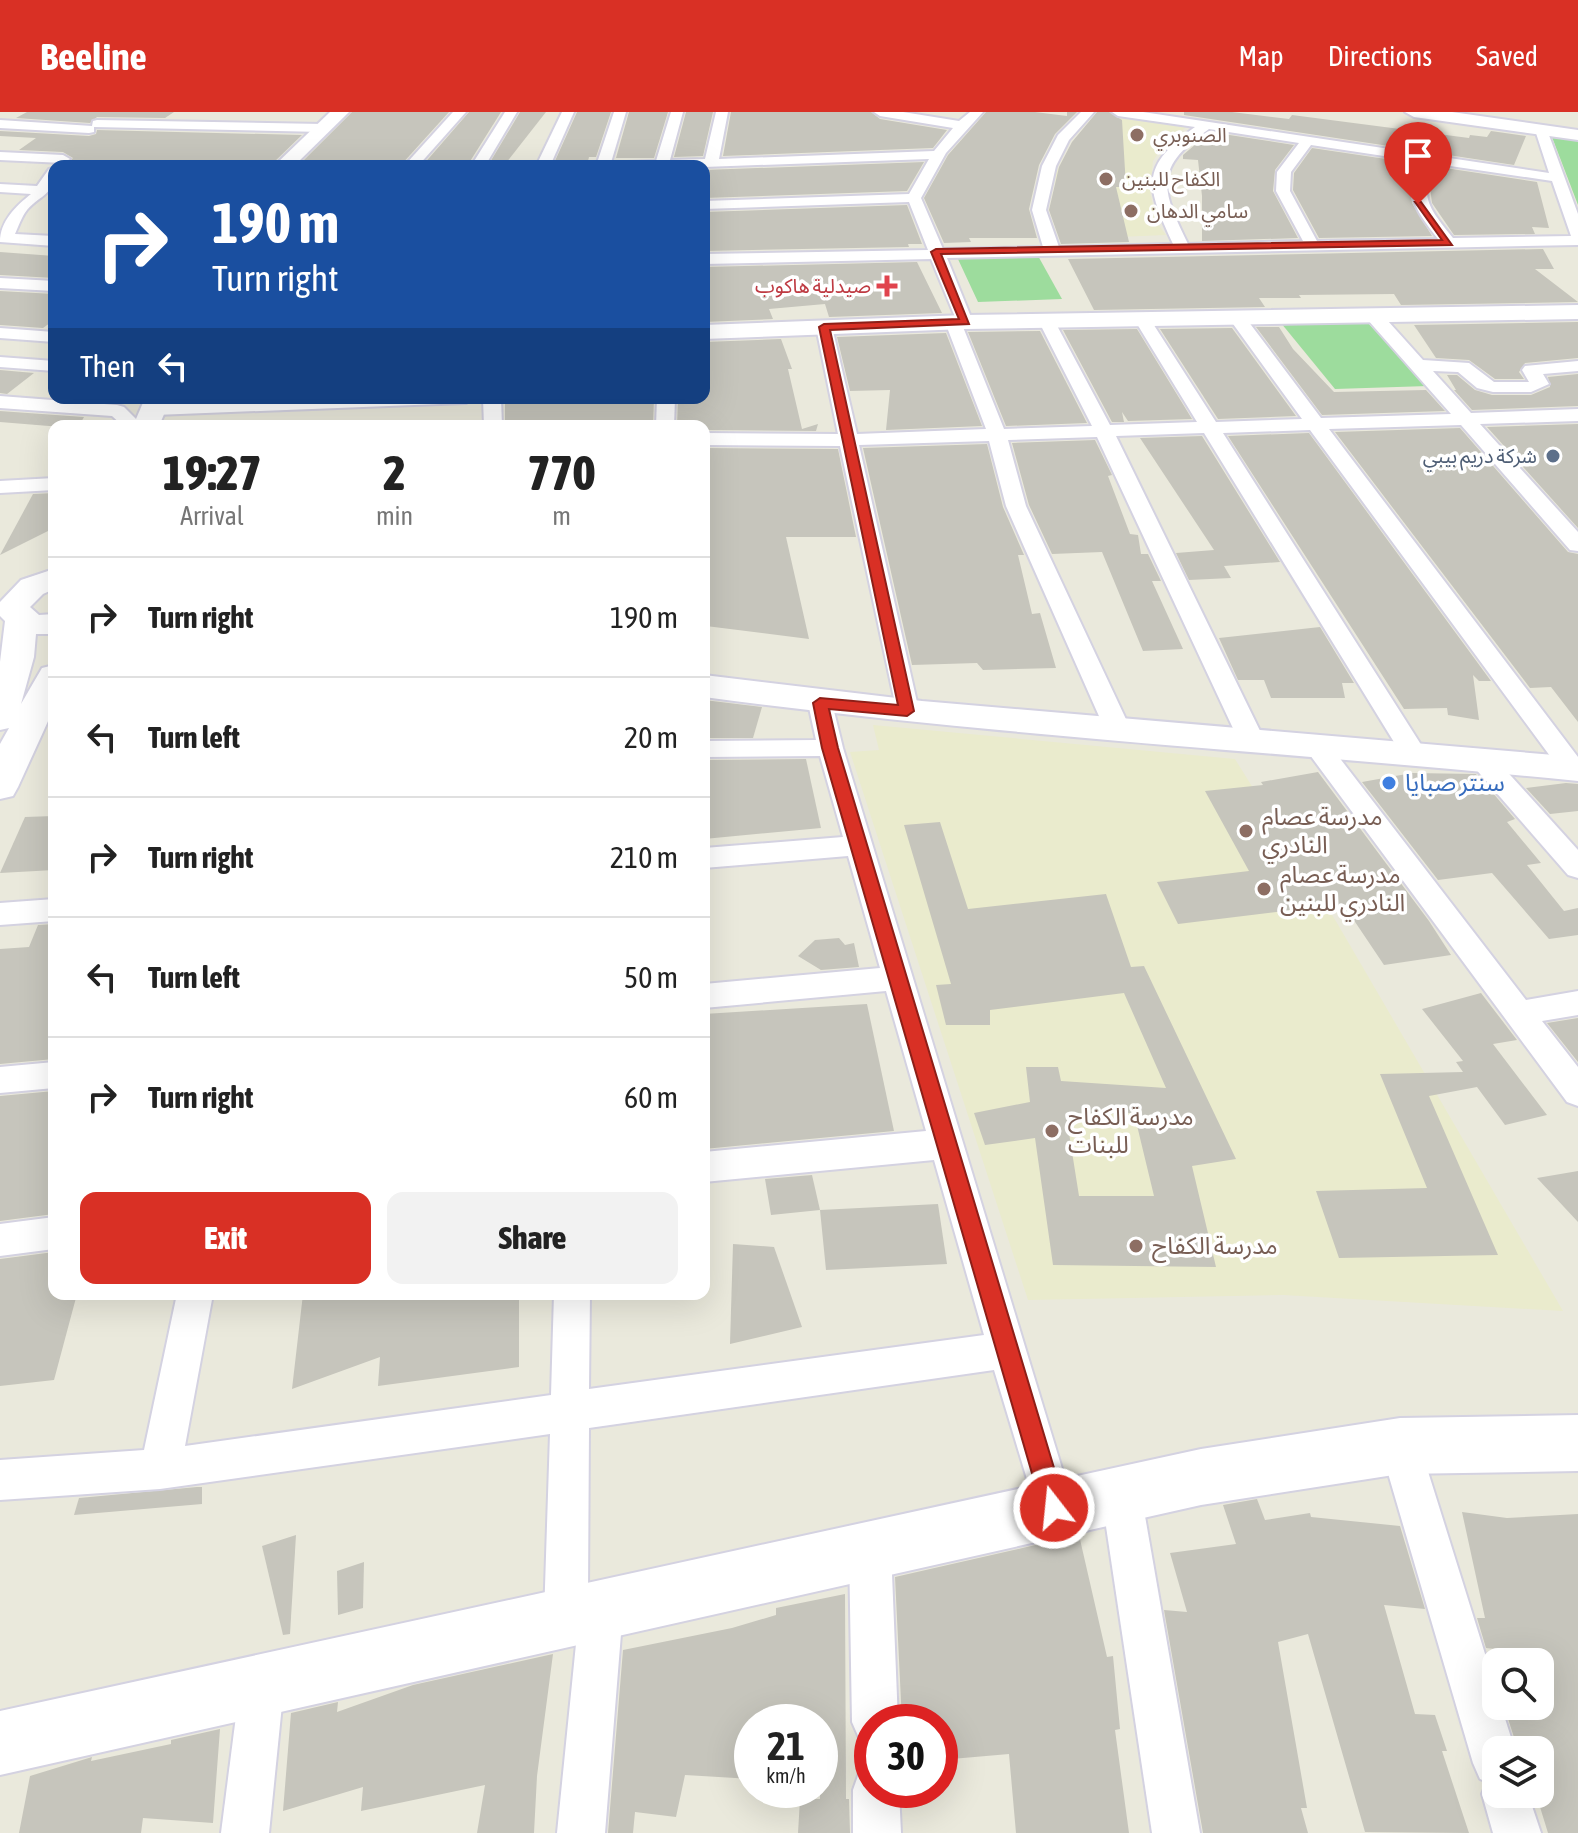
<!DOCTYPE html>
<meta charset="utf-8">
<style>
body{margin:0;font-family:"Asap Condensed","Noto Sans Arabic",sans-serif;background:#f2f2f2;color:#222;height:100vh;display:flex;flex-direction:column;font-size:30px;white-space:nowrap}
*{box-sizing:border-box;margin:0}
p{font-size:26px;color:#767676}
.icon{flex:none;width:44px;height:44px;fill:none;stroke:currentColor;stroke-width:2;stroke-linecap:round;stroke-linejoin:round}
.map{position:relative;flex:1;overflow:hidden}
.drawer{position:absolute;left:48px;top:308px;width:662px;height:880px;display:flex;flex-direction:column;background:#fff;border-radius:16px;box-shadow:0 8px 32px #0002}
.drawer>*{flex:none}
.top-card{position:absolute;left:48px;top:48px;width:662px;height:244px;border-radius:16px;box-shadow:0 8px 32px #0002;background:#1a4fa0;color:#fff;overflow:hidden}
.controls{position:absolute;left:1482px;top:1536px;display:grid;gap:16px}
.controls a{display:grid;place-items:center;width:72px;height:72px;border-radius:16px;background:#fff;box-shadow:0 8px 32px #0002;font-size:40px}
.speed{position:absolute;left:734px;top:1592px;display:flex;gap:16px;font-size:40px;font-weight:700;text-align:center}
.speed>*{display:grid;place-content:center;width:104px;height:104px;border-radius:50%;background:#fff;box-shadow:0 8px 32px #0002;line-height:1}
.speed small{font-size:20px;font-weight:400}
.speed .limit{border:12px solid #d22;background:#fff;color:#111}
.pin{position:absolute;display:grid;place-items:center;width:68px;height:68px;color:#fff;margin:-82px -34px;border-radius:50% 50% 50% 0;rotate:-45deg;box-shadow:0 0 8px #0007}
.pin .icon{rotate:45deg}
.me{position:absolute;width:88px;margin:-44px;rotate:344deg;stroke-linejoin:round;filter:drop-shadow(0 0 6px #0008)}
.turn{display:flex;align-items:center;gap:28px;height:168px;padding:0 32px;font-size:36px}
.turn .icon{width:104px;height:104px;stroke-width:2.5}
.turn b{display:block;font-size:56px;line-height:68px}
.then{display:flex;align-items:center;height:76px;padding:0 32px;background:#0003;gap:16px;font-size:30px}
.eta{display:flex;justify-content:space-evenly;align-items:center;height:136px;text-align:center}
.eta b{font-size:48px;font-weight:800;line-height:56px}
.primary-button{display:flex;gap:16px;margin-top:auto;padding:16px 32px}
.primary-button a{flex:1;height:92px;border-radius:16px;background:#d93025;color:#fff;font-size:32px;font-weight:800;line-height:92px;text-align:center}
.primary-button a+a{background:#f2f2f2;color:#222}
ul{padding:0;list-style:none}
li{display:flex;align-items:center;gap:24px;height:120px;padding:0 32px;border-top:2px solid #e0e0e0}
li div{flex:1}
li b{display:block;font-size:30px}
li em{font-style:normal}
header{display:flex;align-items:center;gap:48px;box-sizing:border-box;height:112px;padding:0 40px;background:#d93025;color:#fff}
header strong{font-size:38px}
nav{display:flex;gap:44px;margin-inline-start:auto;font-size:28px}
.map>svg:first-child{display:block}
</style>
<header>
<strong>Beeline</strong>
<nav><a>Map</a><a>Directions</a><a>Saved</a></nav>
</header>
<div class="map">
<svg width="1578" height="1721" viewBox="0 0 1578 1721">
<rect width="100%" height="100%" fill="#eae9dc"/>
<g fill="#eaebcd">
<path d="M1109,1L1188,14L1166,30L1153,49L1150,80L1157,111L1166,123L1069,127L1054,92L1056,61L1071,33Z"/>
<path d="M873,613L1235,647L1337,811L1563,1199L1283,1183L1028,1188L850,640L879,638Z"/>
</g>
<g fill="#9ddc9d">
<path d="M1552,25L1578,29V93Z"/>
<path d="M1037,142L1062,187L978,190L957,145Z"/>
<path d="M1366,209L1428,274L1335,277L1281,211Z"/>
</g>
<g fill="#c6c5bc" fill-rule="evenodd">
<path d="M27,0H174L165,6L97,5L90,11L16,6Z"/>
<path d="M352,0H449L401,53L298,54Z"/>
<path d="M469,0H501L469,51L423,53Z"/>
<path d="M520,0H546L506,51L489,52Z"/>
<path d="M577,0H611L596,45H589L588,49H555Z"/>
<path d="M629,0H668L654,46H616Z"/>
<path d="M686,0H713L703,44L674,45Z"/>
<path d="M731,0H871L880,7L947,18L933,36L723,44Z"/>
<path d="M986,0H1035L1067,4V0H1077L1055,22L1039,53L1029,97L1037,126H969L971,130L944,131L924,86L948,43Z"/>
<path d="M1097,0H1109L1122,8L1126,75H1116L1129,130L1061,132L1049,98L1059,55L1072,30Z"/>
<path d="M1184,0H1232L1289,7L1292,3L1469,26L1470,23L1487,25L1491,19L1526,24L1514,53L1184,3Z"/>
<path d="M97,18L302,23L272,52L219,49L217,51L154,53L67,52L73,46L63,40L19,38L36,26L0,24V19L89,24L96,22Z"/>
<path d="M1210,20L1294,33L1275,58L1273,79L1298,126L1202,129V84L1198,48L1183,47V43Z"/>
<path d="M1312,36L1413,51L1410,73L1412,91L1432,124L1319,126L1293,78L1294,61Z"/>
<path d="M924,50L907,79L704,86V58Z"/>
<path d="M1432,54L1537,70L1549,116L1532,115L1535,122L1454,123L1432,91L1430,75Z"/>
<path d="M907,93L922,132H908L909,135L704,139V100Z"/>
<path d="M1543,137L1554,157H1535L1578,190L1401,193L1394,182L1299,183L1301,186H1259L1265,195L1094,198L1068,147Z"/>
<path d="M0,140L54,144V166L0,163Z"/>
<path d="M917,150L942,201L829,205L825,192L769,197L773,207L704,210V155Z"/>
<path d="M0,179L54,182V208L43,216L0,213Z"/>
<path d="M1578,210V246L1525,251L1519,260L1524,267H1495L1469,248L1436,246L1414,213Z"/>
<path d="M1256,215H1279L1293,237L1334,280L1426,278L1445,299L1322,303Z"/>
<path d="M1232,216L1296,304L1218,307L1160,217Z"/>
<path d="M1137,217L1192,307L1128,309L1122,300L1124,310H1112L1063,218Z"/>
<path d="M1040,219L1087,311L1006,314L968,220Z"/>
<path d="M946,221L982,314L886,318L890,278L850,279L837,225Z"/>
<path d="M781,227L792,257H788L802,317L818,312L816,319L704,318V314H677L678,286H704V230Z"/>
<path d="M0,258L34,261L7,282L0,281Z"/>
<path d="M1578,262V294L1472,298L1454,278H1456L1447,263H1457L1475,278L1492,283H1531L1550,275L1548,265Z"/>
<path d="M505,286H654L653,314H505Z"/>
<path d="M0,299L84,305L79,314H49L0,310Z"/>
<path d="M1578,312V416L1487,315Z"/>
<path d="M1460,316L1568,440L1578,442V610L1551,575L1530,576L1524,568L1335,320Z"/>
<path d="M1309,321L1491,569H1479L1473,563L1479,608L1448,603L1447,596L1404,597L1228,324Z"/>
<path d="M1202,324L1280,450L1224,454L1231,466L1189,468L1176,441L1214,438L1140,326Z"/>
<path d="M1095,328L1112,363L1108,364L1130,422L1138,423L1141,442H1148L1161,469H1152L1183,537L1143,539L1102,440L1052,442L1029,393L1012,331Z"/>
<path d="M987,332L1003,395L1024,443H1018L1032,502L1040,501L1056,556L983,558L977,551L912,553L863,336Z"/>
<path d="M704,336L838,337L856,425H786L809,527L706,514Z"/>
<path d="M54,381V409L50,418L0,443L33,382Z"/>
<path d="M1320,515L1354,571H1342L1345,586H1271L1264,568H1238L1219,526Z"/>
<path d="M704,588L762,595L753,626H704Z"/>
<path d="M806,647L821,716L704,727V648Z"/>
<path d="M1318,660L1429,809L1451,843L1384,853L1343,792L1178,812L1157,770L1249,759L1205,679L1263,673L1261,670Z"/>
<path d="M1412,661L1476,662L1486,681L1492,680L1515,707L1507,710L1541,751L1527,753L1564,799L1578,796V823L1549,827L1492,761L1438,768L1362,670Z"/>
<path d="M1566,671L1578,672V699L1550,702L1526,676Z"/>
<path d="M54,704V758L0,761L25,705Z"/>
<path d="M940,710L968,797L1106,782L1131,855L1144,854L1236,1047L1192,1054L1216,1155L1053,1153L1035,1026L985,1033L974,1001L1030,990L1026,955H1058L1061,969L1166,976L1124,881L990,898V913H946L936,873L951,872L904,713ZM1134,1001L1154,1084H1079L1066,1002Z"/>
<path d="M54,812V947L0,952V837L29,835L38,813Z"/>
<path d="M839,826L845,833L854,831L859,855L821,858L798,844L815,828Z"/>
<path d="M1481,881L1517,928L1493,932L1547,1003L1505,1013L1477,975L1429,984L1498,1143L1339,1146L1316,1079L1427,1076L1380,962L1463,960L1456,950L1463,949L1422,897Z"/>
<path d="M867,892L894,1019L704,1037V902Z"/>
<path d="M1578,906V950L1547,911Z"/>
<path d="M54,979V1102L0,1109V984Z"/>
<path d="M1578,1059V1110L1537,1066Z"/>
<path d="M812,1063L820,1098L771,1103L765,1067Z"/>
<path d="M938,1092L947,1152L826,1158L820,1098Z"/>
<path d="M733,1132L774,1135L802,1215L730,1232Z"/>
<path d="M54,1140V1182H77L54,1268L0,1274V1147Z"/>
<path d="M303,1182H519V1255L378,1274L380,1245L292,1277Z"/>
<path d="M197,1375H202V1392L74,1403L79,1386Z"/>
<path d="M1257,1387L1265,1408L1310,1401L1311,1405L1400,1414L1425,1497L1384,1493L1415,1602L1435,1603L1447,1639H1442L1469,1721L1365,1720L1308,1522L1278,1530L1307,1696H1301L1308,1721H1203L1164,1498L1187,1500L1170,1441L1236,1432L1223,1393Z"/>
<path d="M1462,1400L1507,1406L1578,1402V1721H1548L1536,1682H1540V1638H1518L1504,1594H1540V1550H1518L1515,1539L1486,1536L1477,1506H1485Z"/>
<path d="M296,1423L290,1522L283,1523L262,1434Z"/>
<path d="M1079,1423L1107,1545L1113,1544L1120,1617L1115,1618L1129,1721H1016L1009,1642L940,1648V1610H902L895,1465Z"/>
<path d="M364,1450L363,1496L338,1503L337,1459Z"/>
<path d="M845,1482L846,1687H849L850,1721H798L800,1687H820V1610H752V1667L685,1663L676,1705L635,1700L633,1721H608L623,1538L732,1516L776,1503V1496Z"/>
<path d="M553,1542L537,1664L534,1721H477L485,1673L361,1699L363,1675L283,1699L291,1601L338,1590L337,1600L413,1573Z"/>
<path d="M220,1617L213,1711L143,1706L141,1721H19L30,1664L92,1645L91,1649L171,1632V1628Z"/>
</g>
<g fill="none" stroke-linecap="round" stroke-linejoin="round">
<defs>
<g id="street">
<path d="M453,0H466L418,54H404Z"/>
<path d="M505,0H517L485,54H471Z"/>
<path d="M562,0H574L550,54H536Z"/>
<path d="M614,0H626L610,54H596Z"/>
<path d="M671,0H683L670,48L705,47L716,0H728L719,47L934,39L953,16L880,4L874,0H903L959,9L970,0H983L946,41L921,86L943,137L1043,135L1032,98L1042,54L1058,23L1081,0H1094L1069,28L1056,54L1046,98L1059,135L1173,132C1147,75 1138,56 1195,15L1118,4L1112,0H1143L1549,61L1535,18L1546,15L1578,102V133L947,146L973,210L963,215L1004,317L1092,314L1038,208L1046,203L1054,208L1110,313L1197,310L1134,207L1142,202L1150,207L1216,310L1302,307L1228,205L1236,200L1242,201L1321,306L1451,302L1367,207L1365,203L1367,199H1379L1423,248L1469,251L1494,270H1529L1522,258L1525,254L1578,249V259L1543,262L1549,272L1531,280H1493L1477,276L1458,260L1433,259L1471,301L1578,297V309L1480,312L1578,420V439L1570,438L1461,313L1329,317L1578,645V664L1564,663L1310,318L1223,321L1427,642L1423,648L1414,650L1405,648L1204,321L1116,324L1264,627L1260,633L1251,635L1242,633L1238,627L1097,325L1008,328L1026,394L1132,620L1128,626H1110L1106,620L1006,394L989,329L859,333L919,599L916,605H898L840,334L704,333V321L838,322L816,215L824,210L832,215L857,322L986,317L945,210L955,205L931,147L704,152V142L928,138L909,90L704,97V89L909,82L929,47L704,55L619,54L626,50L656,49ZM1209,17L1299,31L1277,60L1276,79L1303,129L1188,132C1161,77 1153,56 1209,17ZM1311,33L1417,49C1407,87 1414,96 1438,127L1317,129L1290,79L1291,60ZM1430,51L1552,69L1571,124L1453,126C1430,97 1421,89 1430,51Z"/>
<path d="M0,8L92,14L93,9L97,8L323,12L329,16L323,20L94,15V20L89,21L0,16Z"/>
<path d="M0,40L63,43L70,47L63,51L0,48Z"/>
<path d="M54,56C54,85 42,81 27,98C22,104 18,115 15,122L54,124V134L0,130C0,109 16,94 31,82L0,80V72L37,74L49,57Z"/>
<path d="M0,166L54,169V179L0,176Z"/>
<path d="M0,216L54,220V230L0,226Z"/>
<path d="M0,245L54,249V259L0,255Z"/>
<path d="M0,284L117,293L124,295L143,314H123L112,304L0,296Z"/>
<path d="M310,286H475L466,291L155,303L146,297L155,291Z"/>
<path d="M483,286H501L502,314H484Z"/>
<path d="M657,286H675L674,314H656Z"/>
<path d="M54,366V378L0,381V369Z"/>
<path d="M820,583L829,586L832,591L843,636L1074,1396L1068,1410L1054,1416L1040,1410L994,1258L589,1316L588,1481L601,1475L616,1482L623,1497L605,1721H557L577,1522L566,1527L551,1520L544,1505L550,1322L160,1377L0,1388V1348L144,1338L177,1182H213L185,1334L551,1283L554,1182H590L589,1277L984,1223L934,1048L704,1070V1040L926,1019L886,879L704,896V872L880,856L848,744L704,756V736L843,725L820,644L704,645V629L816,628L808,591L811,586Z"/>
<path d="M1316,625L1325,627L1526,888L1578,879V903L1542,909L1578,955V994L1567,990L1307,639L1303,633L1307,627Z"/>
<path d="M1483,640L1492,643L1578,738V766L1568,763L1474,655L1470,649L1474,643Z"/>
<path d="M54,787V809L0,813V791Z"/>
<path d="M54,950V976L0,981V955Z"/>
<path d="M54,1105V1137L0,1144V1112Z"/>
<path d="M1400,1314L1414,1320L1420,1334L1496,1577V1594H1501L1515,1638H1496V1682H1528L1541,1721H1493L1482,1682L1487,1670L1480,1667L1473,1651L1380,1334L1386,1320Z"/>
<path d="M1121,1361L1135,1367L1141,1381L1200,1721H1152L1101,1381L1107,1367Z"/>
<path d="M870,1416L885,1422L891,1437L898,1610H872V1631L859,1626L852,1610L849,1437L855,1422Z"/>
<path d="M262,1551L278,1557L284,1573L269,1721H221L240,1573L246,1557Z"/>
<path d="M872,1656V1678H899L901,1721H853V1678L859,1661Z"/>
</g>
<g id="secondary">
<path d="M330,0H349L294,54H274Z"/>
<path d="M1405,0H1452L1578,18V28L1414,5Z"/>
<path d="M1578,193V207L965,217L704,227V213L965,203Z"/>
<path d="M145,286H171L159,314H133Z"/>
<path d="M54,457V477L43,482L30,495L39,503L54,502V522H36L34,545L21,592L42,556L54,553V596L18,675L13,684L0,687V632L9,616L0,618V550L5,509L0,504V490L21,468Z"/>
<path d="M704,563L922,589L1578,645V669C1287,640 994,624 704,585Z"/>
<path d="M1578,1303V1359L1400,1362L1201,1393L0,1663V1599L1201,1337L1400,1306Z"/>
</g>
</defs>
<use href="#street" stroke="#d4d2e1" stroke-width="4"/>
<use href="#secondary" stroke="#d4d2e1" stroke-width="4"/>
<use href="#street" fill="#fff" fill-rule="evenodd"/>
<use href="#secondary" fill="#fff" fill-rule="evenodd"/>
</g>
<path fill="#d93025" stroke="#8d1f18" stroke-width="2" d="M1415,90H1421L1452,133L941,142L969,212L830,218L914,599L907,604L829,597L838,636L1066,1396L1063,1405L1054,1409L1045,1405L1042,1396L822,636L813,591L820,586L898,593L819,215L824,212L959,207L931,140L936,137L1442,128Z"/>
<g fill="#8d6e63" stroke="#fff" stroke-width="3">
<circle cx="1137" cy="23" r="8"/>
<circle cx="1106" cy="67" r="8"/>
<circle cx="1131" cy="99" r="8"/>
<circle cx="1246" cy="719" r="8"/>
<circle cx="1264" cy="777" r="8"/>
<circle cx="1052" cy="1019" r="8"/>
<circle cx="1136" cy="1134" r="8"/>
</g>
<path fill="#e0444e" stroke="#fff" stroke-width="3" d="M883 162h8v8h8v8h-8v8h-8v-8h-8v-8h8z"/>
<circle fill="#5c6f8a" stroke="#fff" stroke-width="3" cx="1553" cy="344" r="8"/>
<circle fill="#3f7fe0" stroke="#fff" stroke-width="3" cx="1389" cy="671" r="8"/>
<g text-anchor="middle" stroke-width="7" stroke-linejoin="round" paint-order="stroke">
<g font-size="20" fill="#785e54" stroke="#fff" text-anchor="start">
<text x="1153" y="30">الصنوبري</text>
<text x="1122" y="74">الكفاح للبنين</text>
<text x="1147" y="106">سامي الدهان</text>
</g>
<g font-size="20" fill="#be3a42" stroke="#fff" text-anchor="end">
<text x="871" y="181">صيدلية هاكوب</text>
</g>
<g font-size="20" fill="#4e5e75" stroke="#fff" text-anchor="end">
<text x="1537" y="351">شركة دريم بيبي</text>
</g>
<g font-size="24" fill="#366cbe" stroke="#fff" text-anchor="start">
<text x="1405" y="679">سنتر صبايا</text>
</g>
<g font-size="24" fill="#785e54" stroke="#fff" text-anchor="start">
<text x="1262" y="713">مدرسة عصام<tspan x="1262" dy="28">النادري</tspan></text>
<text x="1280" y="771">مدرسة عصام<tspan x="1280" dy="28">النادري للبنين</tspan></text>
<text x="1068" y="1013">مدرسة الكفاح<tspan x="1068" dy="28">للبنات</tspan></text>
<text x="1152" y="1142">مدرسة الكفاح</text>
</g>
</g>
</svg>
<div class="controls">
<a><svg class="icon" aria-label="search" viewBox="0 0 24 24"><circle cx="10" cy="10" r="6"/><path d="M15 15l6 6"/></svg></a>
<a><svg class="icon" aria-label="layers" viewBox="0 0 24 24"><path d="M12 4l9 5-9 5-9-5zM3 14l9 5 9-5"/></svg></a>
</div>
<div class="speed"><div>21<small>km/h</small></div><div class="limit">30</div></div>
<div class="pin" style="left:1418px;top:92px;background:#d93025"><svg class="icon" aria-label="arrive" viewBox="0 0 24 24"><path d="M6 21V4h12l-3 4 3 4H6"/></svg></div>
<svg class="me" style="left:1054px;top:1396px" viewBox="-20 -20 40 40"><circle r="17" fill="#d93025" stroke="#fff" stroke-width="3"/><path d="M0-11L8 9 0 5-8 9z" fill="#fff"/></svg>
<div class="top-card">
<div class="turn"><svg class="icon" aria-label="right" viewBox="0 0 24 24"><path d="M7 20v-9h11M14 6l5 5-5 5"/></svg><div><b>190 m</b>Turn right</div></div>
<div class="then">Then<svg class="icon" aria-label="left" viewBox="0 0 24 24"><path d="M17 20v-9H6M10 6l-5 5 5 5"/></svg></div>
</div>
<section class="drawer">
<div class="eta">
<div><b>19:27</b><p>Arrival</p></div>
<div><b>2</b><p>min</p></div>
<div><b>770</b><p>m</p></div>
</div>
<ul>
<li><svg class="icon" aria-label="right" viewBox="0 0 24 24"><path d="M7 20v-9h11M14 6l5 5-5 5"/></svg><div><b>Turn right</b></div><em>190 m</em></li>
<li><svg class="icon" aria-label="left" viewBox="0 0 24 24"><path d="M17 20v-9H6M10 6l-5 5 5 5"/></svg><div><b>Turn left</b></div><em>20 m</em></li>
<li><svg class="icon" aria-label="right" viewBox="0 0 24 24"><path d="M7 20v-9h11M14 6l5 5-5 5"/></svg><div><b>Turn right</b></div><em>210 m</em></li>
<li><svg class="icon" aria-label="left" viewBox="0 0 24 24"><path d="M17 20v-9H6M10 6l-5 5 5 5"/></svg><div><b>Turn left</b></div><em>50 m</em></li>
<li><svg class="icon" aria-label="right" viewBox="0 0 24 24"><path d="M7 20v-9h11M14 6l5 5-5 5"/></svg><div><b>Turn right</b></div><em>60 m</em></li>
</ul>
<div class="primary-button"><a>Exit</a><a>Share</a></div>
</section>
</div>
